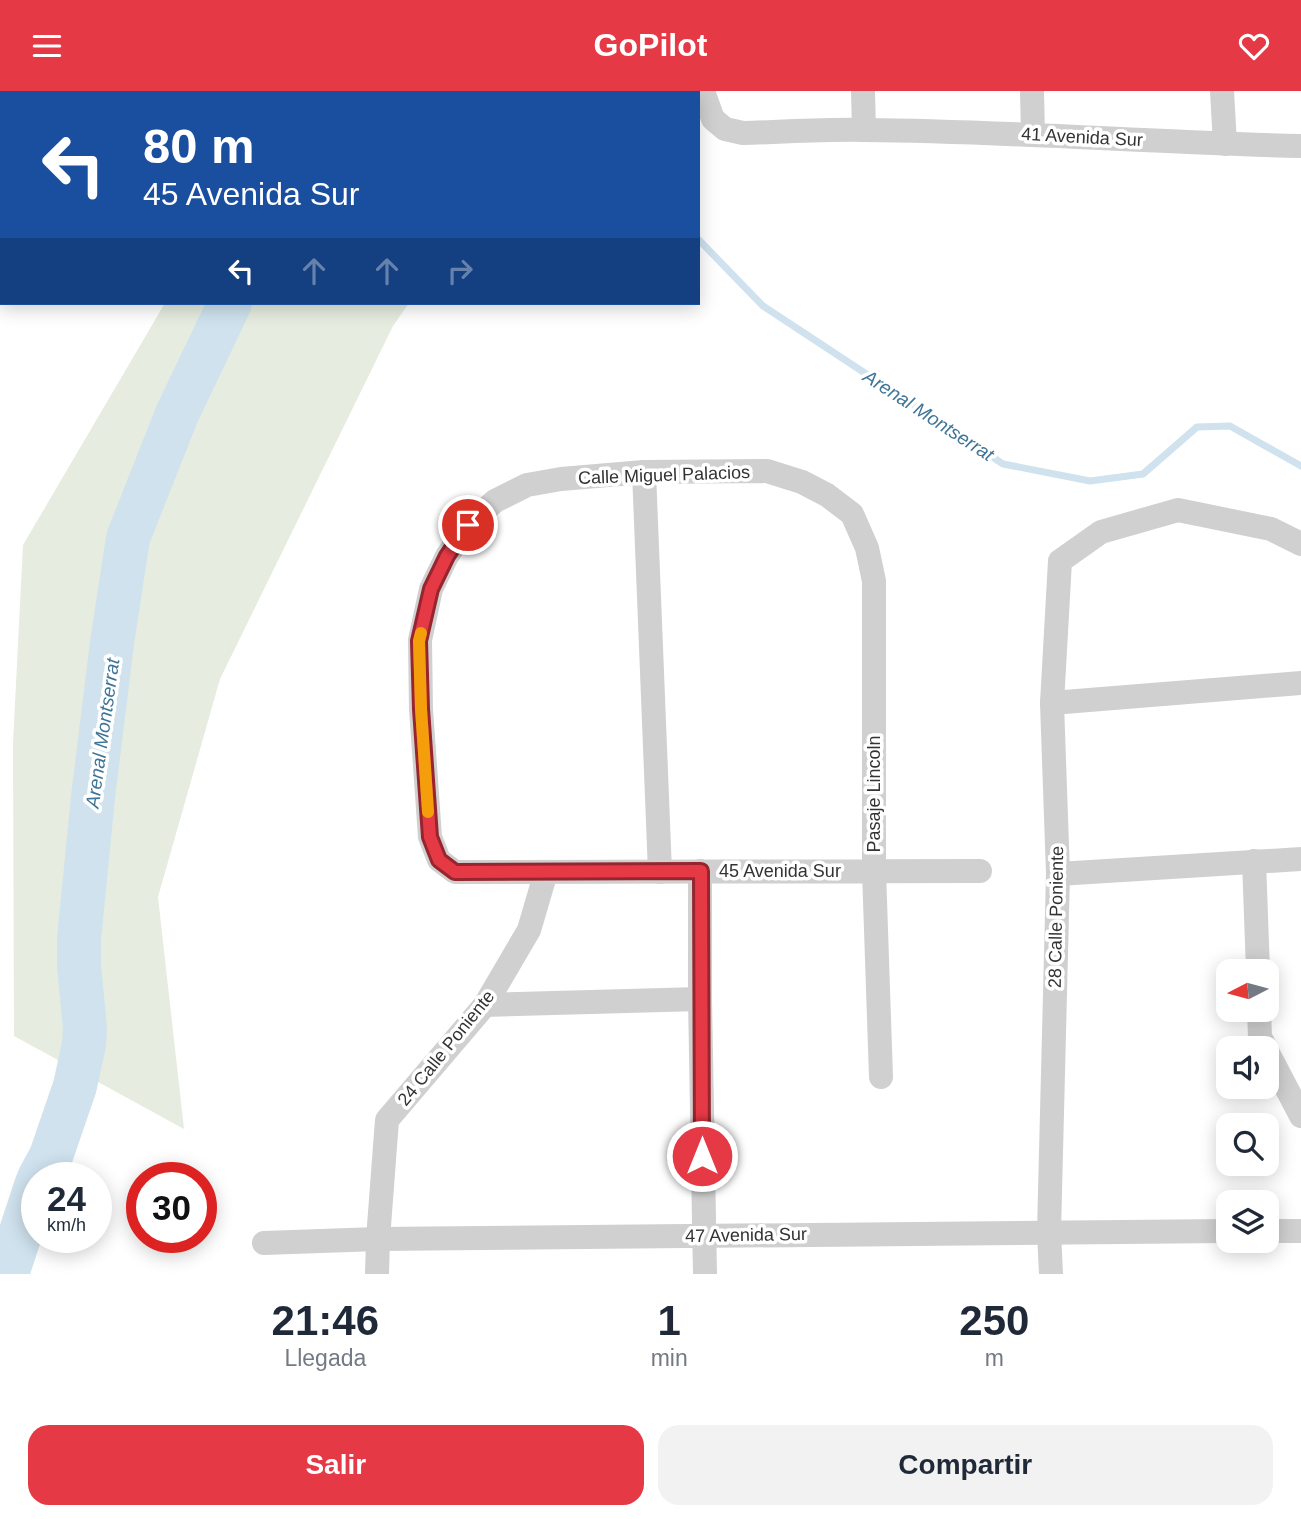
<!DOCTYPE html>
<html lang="es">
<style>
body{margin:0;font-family:Helvetica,sans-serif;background:#f2f2f3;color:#1f2937;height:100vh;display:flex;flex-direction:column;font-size:26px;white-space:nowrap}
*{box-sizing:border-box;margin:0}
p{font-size:23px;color:#747a83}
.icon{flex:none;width:38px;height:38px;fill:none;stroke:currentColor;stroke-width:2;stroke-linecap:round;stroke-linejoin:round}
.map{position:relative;height:1183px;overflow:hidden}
.panel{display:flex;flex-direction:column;background:#fff;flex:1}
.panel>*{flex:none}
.guide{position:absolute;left:0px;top:0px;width:700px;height:214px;box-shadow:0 4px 18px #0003;background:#1a4fa0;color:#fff;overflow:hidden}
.needle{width:46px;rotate:264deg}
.tools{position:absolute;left:1216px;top:868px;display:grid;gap:14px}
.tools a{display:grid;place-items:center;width:63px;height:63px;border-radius:14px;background:#fff;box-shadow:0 4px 18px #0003;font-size:35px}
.speed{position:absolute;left:21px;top:1071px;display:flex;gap:14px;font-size:35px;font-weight:700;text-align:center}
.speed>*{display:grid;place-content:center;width:91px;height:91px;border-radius:50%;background:#fff;box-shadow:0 4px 18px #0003;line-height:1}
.speed small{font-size:18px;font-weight:400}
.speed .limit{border:10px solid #d22;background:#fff;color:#111}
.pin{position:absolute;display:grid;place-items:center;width:60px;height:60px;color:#fff;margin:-30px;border:4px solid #fff;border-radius:50%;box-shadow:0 2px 7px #0007}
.me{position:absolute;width:77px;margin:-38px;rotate:0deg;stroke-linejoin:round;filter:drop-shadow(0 0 5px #0008)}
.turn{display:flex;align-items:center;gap:24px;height:147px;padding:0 28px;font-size:32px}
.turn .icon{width:91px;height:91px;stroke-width:2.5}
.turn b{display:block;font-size:49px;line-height:60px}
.lanes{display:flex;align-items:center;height:66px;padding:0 28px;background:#0003;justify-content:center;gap:35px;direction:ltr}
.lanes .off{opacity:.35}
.eta{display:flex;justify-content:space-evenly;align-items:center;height:119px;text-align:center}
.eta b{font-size:42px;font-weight:700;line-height:49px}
.cta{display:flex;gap:14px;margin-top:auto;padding:14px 28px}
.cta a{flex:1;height:80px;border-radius:21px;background:#e63946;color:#fff;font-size:28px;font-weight:700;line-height:80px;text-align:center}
.cta a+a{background:#f2f2f3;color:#1f2937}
header{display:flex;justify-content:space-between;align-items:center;height:91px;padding:0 28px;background:#e63946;color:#fff;font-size:32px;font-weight:700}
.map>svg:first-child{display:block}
</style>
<header><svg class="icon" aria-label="menu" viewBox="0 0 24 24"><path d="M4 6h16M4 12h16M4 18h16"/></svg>GoPilot<svg class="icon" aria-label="heart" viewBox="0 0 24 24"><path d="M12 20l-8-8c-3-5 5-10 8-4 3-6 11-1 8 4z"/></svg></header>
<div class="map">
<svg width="1301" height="1183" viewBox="0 0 1301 1183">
<rect width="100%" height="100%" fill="#fff"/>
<g fill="#e6ecdf">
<path d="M279,0H616L618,2H278Z"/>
<path d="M165,212H409L393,235L220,588L158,806L184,1038L14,945L13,652L23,454Z"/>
</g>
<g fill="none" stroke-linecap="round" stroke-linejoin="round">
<g stroke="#cfe2ee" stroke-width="7">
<path d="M445,0L447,2"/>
<path d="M698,148L763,215L1003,373L1090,390L1143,383L1197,336L1230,335L1301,375"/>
</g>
<g stroke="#cfe2ee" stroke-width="44">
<path d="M397,2V0"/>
<path d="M39,1087L51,1065L75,995L84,953L85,937L79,875V848L93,706L112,552L128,447L177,323L230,212"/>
<path d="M7,1183L37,1092"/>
</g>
<g stroke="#d0d0d0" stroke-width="24">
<path d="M168,0V2"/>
<path d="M703,0L713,28L725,38L743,42C784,41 825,38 865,39C1011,40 1156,52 1301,55"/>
<path d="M863,0L864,39"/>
<path d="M1032,0L1033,44"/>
<path d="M1222,0L1225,53"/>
<path d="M0,68H2"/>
<path d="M644,381L660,781"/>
<path d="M1052,612L1301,592"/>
<path d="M1254,770L1258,880"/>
<path d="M700,780V908L705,1183"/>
<path d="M1058,783L1301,768"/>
<path d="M485,914L700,908"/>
<path d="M1259,919L1260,946L1266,957"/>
<path d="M1267,960L1301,1025"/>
<path d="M881,986L874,780V490L867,457L852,423L827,404L802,391L767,380L644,381L561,388L527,394L495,410L468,434L447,465L431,498L420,549L421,618L430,746L439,769L455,781C630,781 805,780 980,780"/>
<path d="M1267,1140H1301"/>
<path d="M264,1152L378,1148L1228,1140"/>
<path d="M377,1183L378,1148L387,1029L485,914L529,839L546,781"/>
<path d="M1051,1183L1049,1141L1058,783L1052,612L1060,470L1101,441L1178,419L1271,438L1301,453"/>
</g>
</g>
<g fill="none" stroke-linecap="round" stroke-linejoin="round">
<defs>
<path id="route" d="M468,434L447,465L431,498L419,550L421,618L430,746L439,769L455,781L701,780L702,1065"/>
</defs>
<use href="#route" stroke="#96252e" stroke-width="18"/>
<use href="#route" stroke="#e63946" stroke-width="12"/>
<path stroke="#f59e0b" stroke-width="12" d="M421,542L419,550L421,618L428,721"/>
</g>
<g text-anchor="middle" stroke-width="7" stroke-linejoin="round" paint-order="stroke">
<g font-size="18" fill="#333" stroke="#fff">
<text transform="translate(1082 46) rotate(3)" y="6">41 Avenida Sur</text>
<text transform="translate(664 384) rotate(-2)" y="6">Calle Miguel Palacios</text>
<text transform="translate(874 703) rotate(-90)" y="6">Pasaje Lincoln</text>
<text x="780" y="786">45 Avenida Sur</text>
<text transform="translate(1056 826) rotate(-89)" y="6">28 Calle Poniente</text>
<text transform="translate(446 957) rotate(-51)" y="6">24 Calle Poniente</text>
<text transform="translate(746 1144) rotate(-1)" y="6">47 Avenida Sur</text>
</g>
<g font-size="19" font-style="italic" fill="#3f7597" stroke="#fff">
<text transform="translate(929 324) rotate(33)" y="7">Arenal Montserrat</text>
<text transform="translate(102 642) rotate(-82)" y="7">Arenal Montserrat</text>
</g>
</g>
</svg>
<div class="tools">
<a><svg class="needle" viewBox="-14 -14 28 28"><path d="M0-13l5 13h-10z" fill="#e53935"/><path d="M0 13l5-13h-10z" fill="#747a83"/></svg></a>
<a><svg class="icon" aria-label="sound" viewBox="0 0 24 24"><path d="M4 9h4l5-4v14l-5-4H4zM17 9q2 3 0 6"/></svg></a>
<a><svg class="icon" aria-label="search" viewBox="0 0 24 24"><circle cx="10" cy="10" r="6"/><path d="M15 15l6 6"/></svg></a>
<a><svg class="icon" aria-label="layers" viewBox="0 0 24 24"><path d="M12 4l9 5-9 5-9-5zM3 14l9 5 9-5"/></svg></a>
</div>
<div class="speed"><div>24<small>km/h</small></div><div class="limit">30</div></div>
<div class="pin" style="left:468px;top:434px;background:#d93025"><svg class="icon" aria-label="arrive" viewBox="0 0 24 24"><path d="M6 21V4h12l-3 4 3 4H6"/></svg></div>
<svg class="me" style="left:702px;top:1065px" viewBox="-20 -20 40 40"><circle r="17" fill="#e63946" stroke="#fff" stroke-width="3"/><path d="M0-11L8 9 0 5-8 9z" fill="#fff"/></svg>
<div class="guide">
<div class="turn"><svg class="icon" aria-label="left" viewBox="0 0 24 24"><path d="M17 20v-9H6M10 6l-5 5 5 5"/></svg><div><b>80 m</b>45 Avenida Sur</div></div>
<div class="lanes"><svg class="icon" aria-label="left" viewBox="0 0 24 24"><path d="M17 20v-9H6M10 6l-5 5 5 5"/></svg><svg class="icon off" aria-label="ahead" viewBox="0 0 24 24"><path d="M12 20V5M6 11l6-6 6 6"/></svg><svg class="icon off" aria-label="ahead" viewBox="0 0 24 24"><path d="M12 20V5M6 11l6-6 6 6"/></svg><svg class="icon off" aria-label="right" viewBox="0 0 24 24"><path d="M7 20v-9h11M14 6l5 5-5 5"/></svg></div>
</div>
</div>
<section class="panel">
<div class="eta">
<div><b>21:46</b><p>Llegada</p></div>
<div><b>1</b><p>min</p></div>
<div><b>250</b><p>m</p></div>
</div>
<div class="cta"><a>Salir</a><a>Compartir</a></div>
</section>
